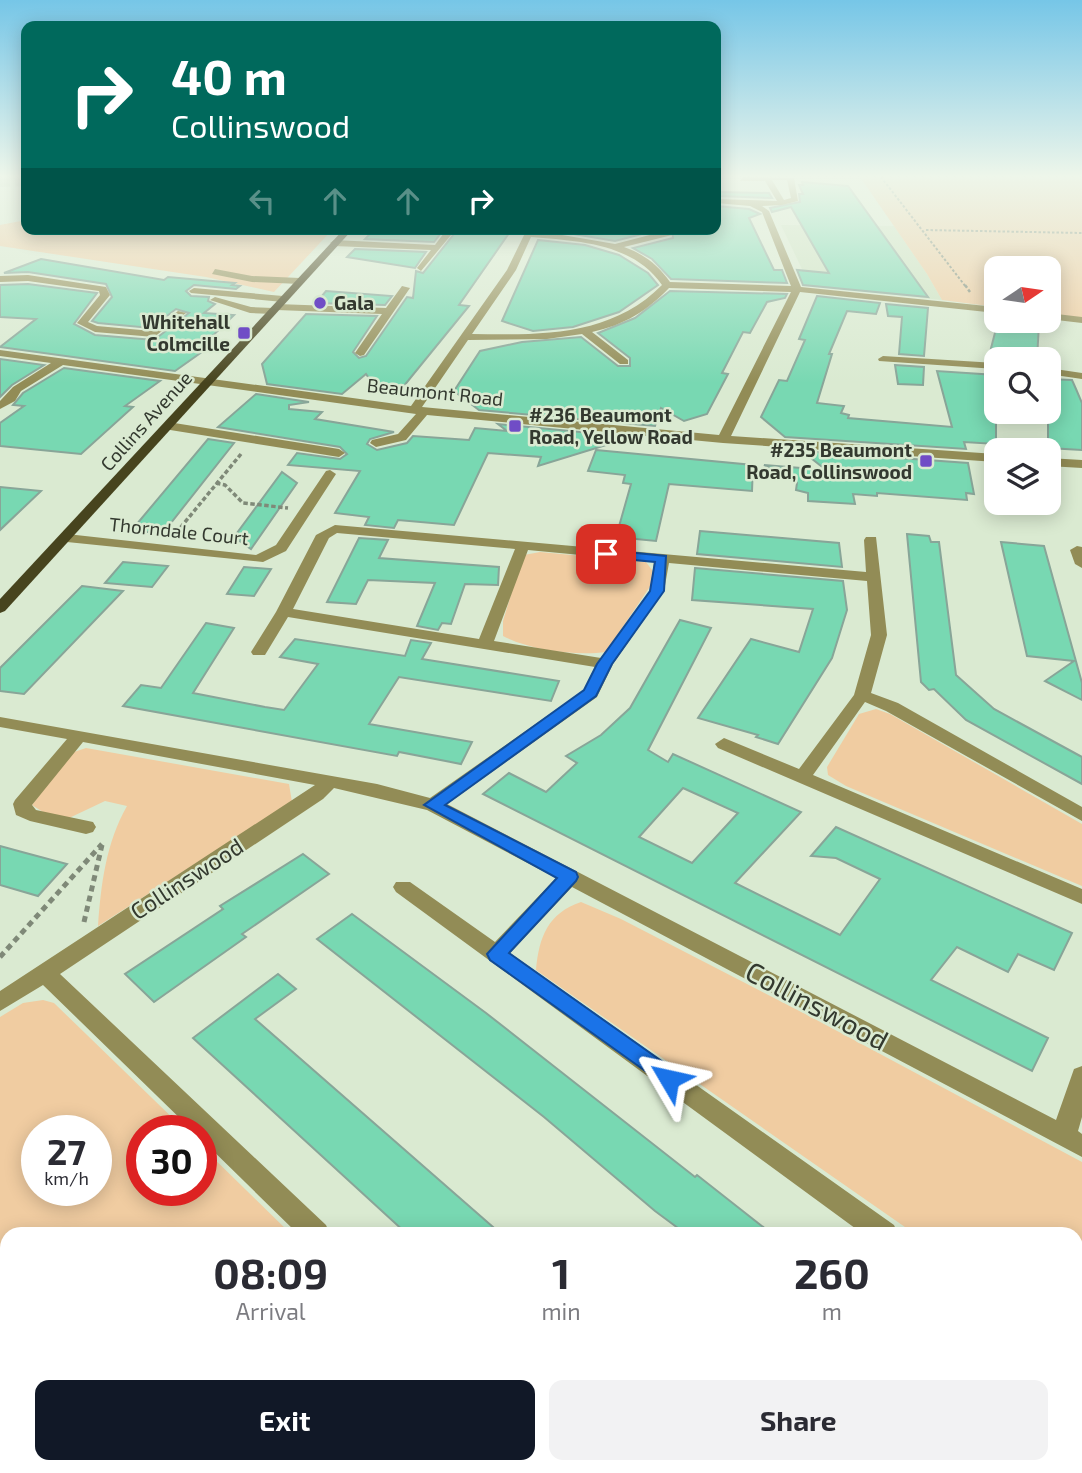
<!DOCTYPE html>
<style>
body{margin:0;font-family:"Exo 2",sans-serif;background:#f2f2f3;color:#2b2b33;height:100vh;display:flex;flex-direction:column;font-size:26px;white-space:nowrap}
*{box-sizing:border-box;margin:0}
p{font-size:23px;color:#7c7c81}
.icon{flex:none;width:38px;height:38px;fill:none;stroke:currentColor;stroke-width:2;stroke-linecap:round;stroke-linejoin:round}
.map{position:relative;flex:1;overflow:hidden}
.side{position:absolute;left:0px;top:1227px;width:1083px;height:247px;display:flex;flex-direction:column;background:#fff;border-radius:21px 21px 0 0;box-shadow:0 4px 18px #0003}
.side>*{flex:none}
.hud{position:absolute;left:21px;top:21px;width:700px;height:214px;border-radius:14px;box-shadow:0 4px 18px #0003;background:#00695c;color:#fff;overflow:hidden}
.needle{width:46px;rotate:77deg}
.tools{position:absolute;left:984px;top:256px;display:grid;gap:14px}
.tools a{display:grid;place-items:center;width:77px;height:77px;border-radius:14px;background:#fff;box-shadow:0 4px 18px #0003;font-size:35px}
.speed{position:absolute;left:21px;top:1115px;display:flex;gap:14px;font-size:35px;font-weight:700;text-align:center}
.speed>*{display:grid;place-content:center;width:91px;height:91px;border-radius:50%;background:#fff;box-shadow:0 4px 18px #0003;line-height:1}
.speed small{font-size:18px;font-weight:400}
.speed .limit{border:10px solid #d22;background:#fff;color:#111}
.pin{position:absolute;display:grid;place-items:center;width:60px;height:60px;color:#fff;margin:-30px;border-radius:14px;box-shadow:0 4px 10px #0006}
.me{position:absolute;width:77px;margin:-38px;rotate:306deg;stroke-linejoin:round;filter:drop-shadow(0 0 5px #0008)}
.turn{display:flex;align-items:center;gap:24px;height:147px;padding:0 35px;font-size:32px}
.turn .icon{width:91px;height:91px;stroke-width:2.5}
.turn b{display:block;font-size:49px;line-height:60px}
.lanes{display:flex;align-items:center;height:66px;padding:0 35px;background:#0003;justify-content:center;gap:35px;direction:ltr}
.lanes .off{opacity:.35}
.eta{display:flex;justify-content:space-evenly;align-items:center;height:119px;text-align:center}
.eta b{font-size:42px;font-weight:700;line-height:49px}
.cta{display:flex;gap:14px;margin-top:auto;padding:14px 35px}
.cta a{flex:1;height:80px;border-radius:14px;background:#111827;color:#fff;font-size:28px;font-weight:700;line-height:80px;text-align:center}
.cta a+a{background:#f2f2f3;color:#2b2b33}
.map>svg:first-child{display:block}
</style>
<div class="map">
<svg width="1082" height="1473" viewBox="0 0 1082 1473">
<rect width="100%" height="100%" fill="#daead1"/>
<path fill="#cde2c2" d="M781,225L894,226L927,274L942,300L810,286Z"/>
<g fill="#f0cca1" fill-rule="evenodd">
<path d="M860,177H1082V318L1048,314V268H996V307L942,300L927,274Z"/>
<path d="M26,220V229H333L274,292L206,277L0,246V225Z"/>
<path d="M540,552L646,562L652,570L653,582L606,652C575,656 530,650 503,636V621L521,561L524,555Z"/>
<path d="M876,709L890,714L1082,824V886L846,786L828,775L827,767L859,714Z"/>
<path d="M86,748L289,784L292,802L98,926C101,884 106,843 127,806L105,801L67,819L43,812L32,805L71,753Z"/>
<path d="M581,902L621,919L811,1017L1082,1162V1350L1076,1346V1234H915L536,970C539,937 548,913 581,902Z"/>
<path d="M43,1000L54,1003L185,1130H142V1190H201V1146L291,1234H7V1298H0V1017L23,1003ZM37,1130H96V1190H37Z"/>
</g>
<g fill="#78d8b2" stroke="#88a598" stroke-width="2" fill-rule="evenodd">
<path d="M802,182L848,186L928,297L803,285L797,270L829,273L791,207L772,212L770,208L800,202L799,194H803L799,185H803Z"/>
<path d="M717,192L769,193L772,198L718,196Z"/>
<path d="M716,206L749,209L760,214L749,218L774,270H782L787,283L671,279L652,259L633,248L673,238L672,229H716Z"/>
<path d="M375,229H444L434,242L365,239Z"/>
<path d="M458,229H512L459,305L469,306L403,387L378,391L366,374L342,394L267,384L262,364L306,314L377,316L353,352L359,358L366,356L407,297L413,298L416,271L423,273Z"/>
<path d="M544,229H661L615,241Z"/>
<path d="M538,240L585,245L619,255L648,273L658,285L619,312L573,327L533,331L502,321Z"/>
<path d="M355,249L426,252L415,268L347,257Z"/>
<path d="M41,259L164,280L168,277L235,283L232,285L240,286L236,289L194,285L186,291L191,296L209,297L208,301L215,304L204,313L234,315L200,348L206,349L175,371L0,347L36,319L0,317V285L28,284L97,293L74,324L95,335L154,340L189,313L176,309L151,328L98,323L92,321L112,297L106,284L28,272L4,273Z"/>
<path d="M326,291L392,296L385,305L316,303Z"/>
<path d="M670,291L787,294L785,298L767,302L750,333L743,332L722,373L728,374L707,414L684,421L661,408L655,426L479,410L454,391L480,351L522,342L581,337L618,366H630V358L598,333L635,318Z"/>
<path d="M817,296L880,303L876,314L847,311L829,354H832L817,403L844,406L841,413L849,415L848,418L952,427L937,371L996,375V444L964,442L966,449L785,437L761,417L779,380L787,381L805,340L799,339Z"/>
<path d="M886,304L928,308L924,356L899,354L902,317L888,316Z"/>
<path d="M998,321L1039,324L1037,359L989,356Z"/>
<path d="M0,359L44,365L12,385L0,397Z"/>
<path d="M895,365L924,367L923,385L898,384Z"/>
<path d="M64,368L160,381L125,406L133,407L81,454L0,446V423L24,406L13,405L23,393Z"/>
<path d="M1048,379L1072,380L1076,389L1082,403V450L1048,448Z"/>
<path d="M256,394L309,402L289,405V409L322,412L315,419L394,432L370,439L367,444L377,450L407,443L413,436L469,440L475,428L507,431L498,424L632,437L538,466L541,457L488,453L454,525L398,520L394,528L365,525L369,517L335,513L360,471L288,465L297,453L340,459L347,454L340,447L218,427Z"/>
<path d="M208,439L234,443L163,533L131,531Z"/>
<path d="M596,450L753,465L752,491L669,484L656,541L616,537L631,484L623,483L625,475L588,471Z"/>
<path d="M802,451L968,463L974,494L966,493L967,500L877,493V496L853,494L855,504L808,501V493L796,490L797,483L764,465L826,470Z"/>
<path d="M282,472L297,483L251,549L234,537Z"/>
<path d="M0,487L41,491L0,530Z"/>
<path d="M700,531L839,543L842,567L697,554Z"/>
<path d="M907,534L929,536L931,542H939L956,675L994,709L1082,757V784L966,720L934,689L929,690L921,682Z"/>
<path d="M359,538L388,540L379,558L499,567L498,585L465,584L451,624L442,623L438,630L417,626L435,583L368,580L356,604L327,602Z"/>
<path d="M1001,542L1044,546L1082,683V700L1045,681L1074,661L1027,656Z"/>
<path d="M123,562L168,566L152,587L105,583Z"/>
<path d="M244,567L271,569L254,596L227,594Z"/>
<path d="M695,568L843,581L847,610L832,658L778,744L756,737L758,735L698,718L751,639L799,652L813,609L692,600Z"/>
<path d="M82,586L123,591L24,694L0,691V668Z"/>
<path d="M680,620L711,628L648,750L668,762L673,754L801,812L735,883L840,935L880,879L836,858L811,856L836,827L1072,933L1054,970L1018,954L1008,972L957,947L931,980L1048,1038L1032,1071L483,794L509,773L546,792L577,763L566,756L601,735L630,708ZM683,788L738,813L692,863L639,837Z"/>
<path d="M206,623L234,628L193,693L265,707L284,710L318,664L280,657L295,639L405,656L411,640L431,643L422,659L559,681L551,701L399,677L369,724L472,742L461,764L399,752L397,756L123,706L141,685L161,688Z"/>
<path d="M0,846L22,852L67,864L38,896L0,885Z"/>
<path d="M303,854L329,874L242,934L246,937L154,1002L125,974L223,909L220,906Z"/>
<path d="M352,914L486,1013L695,1177L697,1175L772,1234H686L655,1211L544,1117L317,939Z"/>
<path d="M278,974L296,989L255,1019L501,1234H407L193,1038Z"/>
</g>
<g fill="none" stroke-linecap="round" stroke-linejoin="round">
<path stroke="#b9c7b1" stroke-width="10" stroke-dasharray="10 5" stroke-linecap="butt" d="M0,182L26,181"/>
<g stroke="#7f8978" stroke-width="2" stroke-dasharray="2.5 2" stroke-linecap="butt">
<path d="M881,177L966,287"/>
<path d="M926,230L1082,233"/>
</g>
<path stroke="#7f8978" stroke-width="2.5" stroke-dasharray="3.5 2" stroke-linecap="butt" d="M965,285L970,292"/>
<g stroke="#7f8978" stroke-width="3.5" stroke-dasharray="4.5 2.5" stroke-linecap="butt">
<path d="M216,483L225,485L243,503L288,508"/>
<path d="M176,533L241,454"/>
</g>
<g stroke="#7f8978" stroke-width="5" stroke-dasharray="6 4.5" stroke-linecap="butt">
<path d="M84,922L102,845"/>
<path d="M0,957L102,844"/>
</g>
<g fill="#928c56" fill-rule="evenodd">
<path d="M743,177L794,178L798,201L782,205L762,206L769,211L801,287L996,307V313L800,292L731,436L996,454V462L723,443L427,415L406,440L376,447L370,443L372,440L398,434L416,414L63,365L21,391L15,401L0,409V401L13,387L51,363L0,356V350L411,406L507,270L527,229L615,244L669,230L672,235L624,247C644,254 658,265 670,282L791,286L762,212L750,206L716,203V199L777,201L765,181H740ZM772,180H787L791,198L784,200ZM531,237C578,241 633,243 662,285C611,337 540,335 472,334L516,270ZM669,288L791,292L719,435L422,407L468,340L547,339L582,334L620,364H628V360L592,332C624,325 647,311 669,288Z"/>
<path d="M447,229H456L421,271L417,268L431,250L334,246L330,243L334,240L435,245Z"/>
<path d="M215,269L252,276L300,278L305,281L300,284L252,282L212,274Z"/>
<path d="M28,275L106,287L110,295L88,322L97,326L152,331L178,311L186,313L154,337L95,332L77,323L100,295L99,291L28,281L0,282V276Z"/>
<path d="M402,286L410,288L364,355L360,356L355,353L382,314L277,310L273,314L250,313L210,300L215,297L251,307L273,308L277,304L386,308Z"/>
<path d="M194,288L283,296L288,299L283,302L191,293L189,291Z"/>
<path d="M1048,313L1082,317V323L1048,319Z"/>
<path d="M883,356L996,363V369L879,361L878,359Z"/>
<path d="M1048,368L1082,373V379L1048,374Z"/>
<path d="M168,422L339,449L345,453L339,457L164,429V423Z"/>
<path d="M1048,458L1082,460V468L1048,466Z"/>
<path d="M330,470L336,474L286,551L263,562L67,542L60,538L67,534L256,555L276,545L326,471Z"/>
<path d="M335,525L866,572L864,540L866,537H876L887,635L871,693L898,703L1082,807V821L886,711L865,702L813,775L1082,889V904L718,748L715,744L724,738L799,769L854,695L871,635L867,581L669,563L664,591L613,664L597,697L447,804L1056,1120L1074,1069L1082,1066V1117L1078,1131L1082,1134V1157L572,887L510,953L894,1225L898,1234H863L396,892L393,887L396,882H410L495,942L556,878L427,810L334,788L323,799L60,974L326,1225L330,1234H298L201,1139V1130H192L43,985L0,1011V991L315,785L83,742L32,805L36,810L93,822L96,827L93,832L86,834L30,821L16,815L13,804L15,800L67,739L0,727V717L377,784L430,798L584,690L595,667L288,617L265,655H253L251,652L276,612L316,535ZM337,533L515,549L479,639L293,609L329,538ZM528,550L654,562L650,591L601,658L494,641Z"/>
<path d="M1077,546L1082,547V568L1075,564L1070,550Z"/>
<path d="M0,1301L7,1302V1330L0,1329Z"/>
<path d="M1076,1355L1082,1357V1388L1076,1385Z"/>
<path d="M472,1466H502L501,1473H471Z"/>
<path d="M990,1466H1021L1019,1473H989Z"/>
</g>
<path fill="#47441e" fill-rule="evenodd" d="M344,229H353L5,611L0,613V599Z"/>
</g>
<linearGradient id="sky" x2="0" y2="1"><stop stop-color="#76c6e7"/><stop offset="0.46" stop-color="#eef6ea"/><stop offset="1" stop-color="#eef6ea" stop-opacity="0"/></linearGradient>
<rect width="1082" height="383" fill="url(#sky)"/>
<path fill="#1a73e8" stroke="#114b97" stroke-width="2" d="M606,550L666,556L664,591L612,664L596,696L445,805L576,872L578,877L576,881L509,953L677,1072L680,1079L677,1085L669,1088L490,960L487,954L557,878L424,805L584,690L597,664L650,591L655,562L602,557L600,554Z"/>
<g fill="#704dc6" stroke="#daead1" stroke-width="2.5">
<circle cx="320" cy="303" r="7"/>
<rect x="237" y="326" width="14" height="14" rx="3.5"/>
<rect x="508" y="419" width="14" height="14" rx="3.5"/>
<rect x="919" y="454" width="14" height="14" rx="3.5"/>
</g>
<g text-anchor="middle" stroke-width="5" stroke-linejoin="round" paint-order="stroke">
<g font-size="19" font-weight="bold" fill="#33392f" stroke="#daead1" text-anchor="start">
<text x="334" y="310">Gala</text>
<text x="230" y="329" text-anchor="end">Whitehall<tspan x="230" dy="22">Colmcille</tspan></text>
<text x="529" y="422">#236 Beaumont<tspan x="529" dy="22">Road, Yellow Road</tspan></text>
<text x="912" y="457" text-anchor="end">#235 Beaumont<tspan x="912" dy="22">Road, Collinswood</tspan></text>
</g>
<g font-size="19" fill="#33392f" stroke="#daead1">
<text transform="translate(435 392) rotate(6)" y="7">Beaumont Road</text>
<text transform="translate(146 421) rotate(-48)" y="7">Collins Avenue</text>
<text transform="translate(179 531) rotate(6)" y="7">Thorndale Court</text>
</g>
<g font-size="23" fill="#33392f" stroke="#daead1">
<text transform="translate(187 879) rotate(-33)" y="8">Collinswood</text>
</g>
<g font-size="28" fill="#33392f" stroke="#daead1">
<text transform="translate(817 1006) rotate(28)" y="10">Collinswood</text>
</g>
</g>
</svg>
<div class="tools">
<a><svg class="needle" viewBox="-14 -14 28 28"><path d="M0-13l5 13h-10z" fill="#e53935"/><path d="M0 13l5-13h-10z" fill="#7c7c81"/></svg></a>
<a><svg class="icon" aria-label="search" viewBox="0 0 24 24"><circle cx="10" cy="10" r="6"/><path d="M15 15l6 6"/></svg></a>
<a><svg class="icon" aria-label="layers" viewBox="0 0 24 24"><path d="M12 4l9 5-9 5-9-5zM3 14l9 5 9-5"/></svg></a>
</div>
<div class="speed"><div>27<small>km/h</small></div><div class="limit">30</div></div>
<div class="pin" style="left:606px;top:554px;background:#d93025"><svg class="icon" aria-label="arrive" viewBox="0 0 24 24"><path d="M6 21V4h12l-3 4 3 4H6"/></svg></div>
<svg class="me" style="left:669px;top:1079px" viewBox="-20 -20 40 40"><path d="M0-17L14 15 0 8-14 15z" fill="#1a73e8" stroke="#fff" stroke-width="4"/></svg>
<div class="hud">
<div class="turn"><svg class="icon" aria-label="right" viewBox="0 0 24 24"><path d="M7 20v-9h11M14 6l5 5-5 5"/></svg><div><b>40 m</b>Collinswood</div></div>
<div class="lanes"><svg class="icon off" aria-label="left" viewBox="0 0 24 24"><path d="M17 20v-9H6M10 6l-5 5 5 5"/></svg><svg class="icon off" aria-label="ahead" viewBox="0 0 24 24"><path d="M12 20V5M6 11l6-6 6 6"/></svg><svg class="icon off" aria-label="ahead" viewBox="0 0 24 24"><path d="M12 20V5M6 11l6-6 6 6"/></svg><svg class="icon" aria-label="right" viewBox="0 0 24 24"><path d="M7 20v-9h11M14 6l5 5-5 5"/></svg></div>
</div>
<section class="side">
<div class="eta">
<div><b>08:09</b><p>Arrival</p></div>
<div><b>1</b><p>min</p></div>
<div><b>260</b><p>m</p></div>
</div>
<div class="cta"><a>Exit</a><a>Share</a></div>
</section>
</div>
